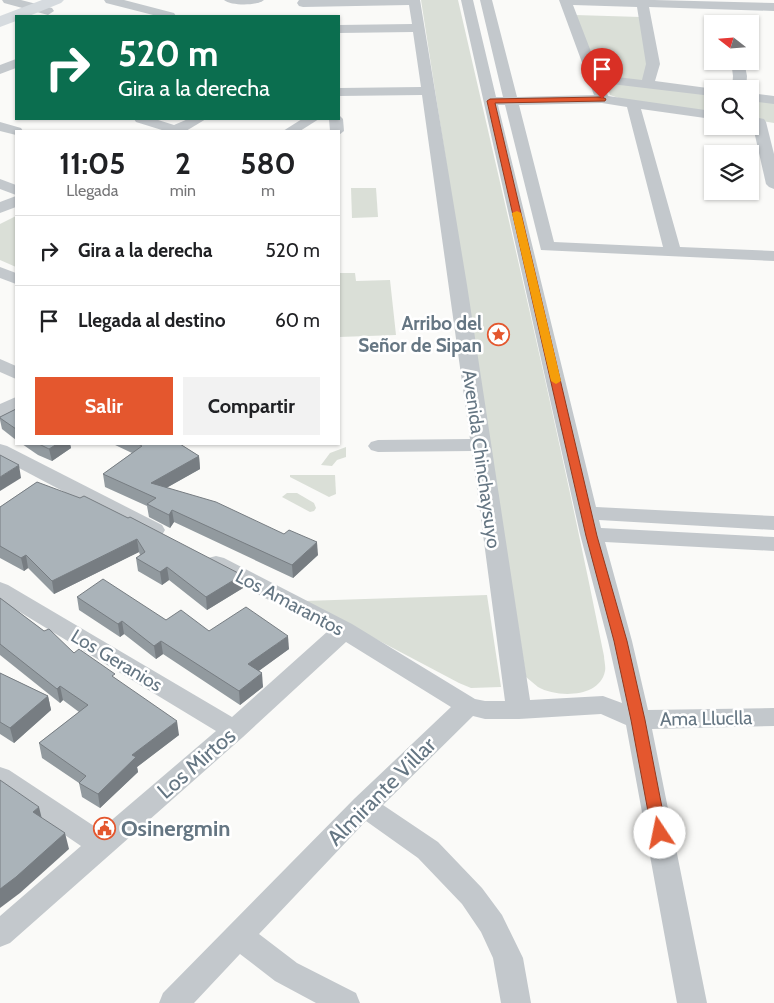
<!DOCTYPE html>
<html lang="es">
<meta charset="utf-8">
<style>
body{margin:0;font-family:Cabin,sans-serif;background:#f2f2f2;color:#202124;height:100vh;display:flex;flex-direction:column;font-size:19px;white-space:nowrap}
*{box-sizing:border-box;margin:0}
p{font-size:16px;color:#757577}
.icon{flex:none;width:28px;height:28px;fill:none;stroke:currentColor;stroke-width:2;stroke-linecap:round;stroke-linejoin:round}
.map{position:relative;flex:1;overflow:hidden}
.details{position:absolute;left:15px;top:130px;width:325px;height:315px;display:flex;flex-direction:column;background:#fff;border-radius:0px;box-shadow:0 1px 4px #0004}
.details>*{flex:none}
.top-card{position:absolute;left:15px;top:15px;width:325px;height:105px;border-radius:0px;box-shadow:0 1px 4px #0004;background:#0b6e4f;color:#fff;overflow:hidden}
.needle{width:32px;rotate:287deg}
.tools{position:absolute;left:704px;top:15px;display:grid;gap:10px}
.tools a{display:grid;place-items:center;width:55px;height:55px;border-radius:0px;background:#fff;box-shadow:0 1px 4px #0004;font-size:25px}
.pin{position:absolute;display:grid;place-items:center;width:42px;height:42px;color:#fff;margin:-51px -21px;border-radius:50% 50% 50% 0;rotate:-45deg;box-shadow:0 0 5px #0007}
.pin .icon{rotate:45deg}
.me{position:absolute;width:55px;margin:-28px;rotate:349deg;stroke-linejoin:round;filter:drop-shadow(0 0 4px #0008)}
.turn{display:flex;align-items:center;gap:18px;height:105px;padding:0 20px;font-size:22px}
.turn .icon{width:65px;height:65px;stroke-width:2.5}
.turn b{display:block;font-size:35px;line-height:42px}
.eta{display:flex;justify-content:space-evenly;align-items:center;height:85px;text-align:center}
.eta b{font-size:30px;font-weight:800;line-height:35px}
.cta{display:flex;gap:10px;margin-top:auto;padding:10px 20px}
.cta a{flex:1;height:58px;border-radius:0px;background:#e4572e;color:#fff;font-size:20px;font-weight:800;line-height:58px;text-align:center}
.cta a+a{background:#f2f2f2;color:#202124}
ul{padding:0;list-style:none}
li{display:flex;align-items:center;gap:15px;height:70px;padding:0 20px;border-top:1px solid #e0e0e0}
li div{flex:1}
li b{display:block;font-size:19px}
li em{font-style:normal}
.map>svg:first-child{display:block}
</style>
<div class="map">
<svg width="774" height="1003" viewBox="0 0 774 1003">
<rect width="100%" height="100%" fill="#fafaf8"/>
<g fill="#dadfd7">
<path d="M421,0H458C508,218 560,436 604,656C604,660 606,667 605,671C600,698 557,698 538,687C534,684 530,680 526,677Z"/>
<path d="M575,15L641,17L648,57L645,79L638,82L600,77Z"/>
<path d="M608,82L712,95V114L630,102L610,95L606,83Z"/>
<path d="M750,100L774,103V123L750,119Z"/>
<path d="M376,188L378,217L352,218L351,188Z"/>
<path d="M16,216V267L0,260V224Z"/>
<path d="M339,273H355L356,281L390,280L396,335L339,337Z"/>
<path d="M346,447V457L337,460L332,466L321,465L330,453Z"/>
<path d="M290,475H335L336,494L329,497L290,477Z"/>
<path d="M287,493H297L314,503L316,508L314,511L310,512L282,497Z"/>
<path d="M487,595L501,687L471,688L459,683L304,601Z"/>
</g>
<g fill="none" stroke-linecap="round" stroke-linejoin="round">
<g fill="#c3c8cc" fill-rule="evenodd">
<path d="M2,0H21L52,8L54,11L48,15L4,3Z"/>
<path d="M104,0H124L174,13L176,16H157L106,3Z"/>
<path d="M224,0H264C257,6 231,6 224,0Z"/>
<path d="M299,0H420L467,285L530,700L603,696L622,703L608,641L580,534L461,0H473L496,97H503L480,0H492L517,97L594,95L559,0H654L774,3V11L649,7L660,64L655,81L715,89H712V96L603,83L608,96L712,111V119L641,109L680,247L774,251V261L541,250L505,105H498L596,507L774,516V530L599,520L601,528L774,537V551L605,542L632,641L648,710L774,708V726L652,729L707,1003H677L626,725L601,714L519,719H485L473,716L383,805L438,842L482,888L502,915L523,958L531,1003H501L493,958L481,932L462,904L418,858L366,821L259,934L297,963L356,993L360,1003H316L275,981L240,954L194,1003H159L163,993L354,799L451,707L346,642L243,737L10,943L0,947V916L81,846L0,791V767L9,770L100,830L216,731L0,600V582L8,585L232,717L328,631L208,568L205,563L208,558L216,556L224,558L352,624L475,699L485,701H505L472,451L378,452L371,450L368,446L371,442L378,440L470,439L422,95L339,96V88L421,87L413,32L339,33V25L412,24L409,5L303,7L299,6L297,3ZM573,5L637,7L646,64L642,80L600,75ZM602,103L627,107L663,247L554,242L519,105Z"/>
<path d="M16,59V68L0,74V65Z"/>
<path d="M731,61H744L747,76L746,89H732L733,76Z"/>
<path d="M750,93L774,96V104L750,101Z"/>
<path d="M339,115L343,119L344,131L339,135V131H330L329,119H339Z"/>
<path d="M759,118L764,119L766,122L774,154V189L769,187L766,184L752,122L754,119Z"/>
<path d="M134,119H155L174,125L188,119H206L186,131H165L136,122Z"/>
<path d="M302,119H319L300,131H283Z"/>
<path d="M0,122L21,128L23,131H16V135L0,131Z"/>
<path d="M0,179L16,185V195L0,189Z"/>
<path d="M16,196V207L0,213V202Z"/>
<path d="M0,267L16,273V284L0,278Z"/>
<path d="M0,359L16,366V379L0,372Z"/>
<path d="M16,397V411L0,418V404Z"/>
<path d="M0,444L7,446L162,525L165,530L162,535L154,537L146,535L0,458Z"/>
</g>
<path fill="#d6dbdf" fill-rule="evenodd" d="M42,0H64L61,3L29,16H16V21L0,27V16Z"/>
</g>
<g fill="#929a9f">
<path d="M16,409V440L2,429L0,420V417Z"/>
<path d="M22,444H70L71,448L52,461L38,455Z"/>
<path d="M113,444H180L199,456L200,469L166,488L318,555L293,578L174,522L170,528L149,517L147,506L105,487L103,474L132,453Z"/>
<path d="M37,482L243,588L207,610L169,580L162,585L138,571L136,558L140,555L139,552L54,594L28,568L24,571L0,558V507Z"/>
<path d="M77,597L209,631L289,649L258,671L263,687L240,705L163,654L156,659L124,634L120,637L79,610Z"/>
<path d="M0,598L44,631L74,653L116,679L179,735L137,767L138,772L100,808L82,797L79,783L42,758L39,743L79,712L63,700L60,703L0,655Z"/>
<path d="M0,673L48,696L51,710L14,743L0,734Z"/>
</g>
<g fill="#777d82">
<path d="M57,444H70L71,448L52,461L49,449Z"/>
<path d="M199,456L200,469L152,496L151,483Z"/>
<path d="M19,465L21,478L0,491V477Z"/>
<path d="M172,510L174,522L170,528L169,515Z"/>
<path d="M137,539L139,552L54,594L52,581Z"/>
<path d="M317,542L318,555L293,578L292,565Z"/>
<path d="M26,555L28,568L24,571L21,558Z"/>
<path d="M167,567L169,580L162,585L160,572Z"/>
<path d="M242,575L243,588L207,610L206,597Z"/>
<path d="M122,621L124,634L120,637L118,624Z"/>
<path d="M288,636L289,649L249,678L248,664Z"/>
<path d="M161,641L163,654L156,659L154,646Z"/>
<path d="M262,673L263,687L240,705L239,691Z"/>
<path d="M60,686L63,700L60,703L57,689Z"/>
<path d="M48,696L51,710L14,743L10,728Z"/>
<path d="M177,721L179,735L137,767L138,772L100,808L98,794L132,755Z"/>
<path d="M39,807L43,823L33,812Z"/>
<path d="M65,833L69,849L20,893L0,908V889Z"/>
</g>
<g fill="#aab3b9" stroke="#777d82">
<path d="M16,409V429L0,418V417Z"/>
<path d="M39,444H57L49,449Z"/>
<path d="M138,444H180L199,456L151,483L216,502L284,534L289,530L317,542L292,565L172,510L169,515L147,504L156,498L103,474L142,446Z"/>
<path d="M0,455L19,465L0,477Z"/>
<path d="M37,482L80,498L84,496L128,518L130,517L242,575L206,597L167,567L160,572L136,558L145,552L137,539L52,581L26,555L21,558L0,546V507Z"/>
<path d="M103,579L166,620L181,610L209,631L246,607L288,636L248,664L262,673L239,691L161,641L154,646L122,621L118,624L77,597Z"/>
<path d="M0,598L44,631L49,629L74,653L79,649L115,674L112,676L177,721L132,755L136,757L98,794L79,783L86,776L39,743L88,705L60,686L57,689L0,644Z"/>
<path d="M0,673L48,696L10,728L0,722Z"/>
<path d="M0,780L39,807L33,812L65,833L16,877L0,889Z"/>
</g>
<path fill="#e4572e" stroke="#94391e" d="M602,97L606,99L605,101L495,103L597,536L627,641L645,720L667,833L665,837L660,839L654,837L652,833L631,720L614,641L586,536L487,101L490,99Z"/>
<path fill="#f59e0b" d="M517,211L521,213L561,381L556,384L551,381L512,213Z"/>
<defs>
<symbol id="sight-ring" viewBox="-11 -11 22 22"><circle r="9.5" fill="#fff" stroke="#e4572e" stroke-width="1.5"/><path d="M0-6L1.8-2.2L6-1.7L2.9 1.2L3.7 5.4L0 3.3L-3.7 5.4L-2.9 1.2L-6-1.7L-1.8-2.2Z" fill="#e4572e"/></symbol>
<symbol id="civic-ring" viewBox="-11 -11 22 22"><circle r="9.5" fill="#fff" stroke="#e4572e" stroke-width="1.5"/><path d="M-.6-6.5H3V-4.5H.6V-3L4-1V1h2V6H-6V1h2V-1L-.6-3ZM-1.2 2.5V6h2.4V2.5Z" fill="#e4572e"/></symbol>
</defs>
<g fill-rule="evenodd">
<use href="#sight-ring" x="486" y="322" width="25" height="25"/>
<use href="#civic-ring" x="92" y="816" width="25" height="25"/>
</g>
<g text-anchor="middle" stroke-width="5" stroke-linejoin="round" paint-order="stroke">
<g font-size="19" font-weight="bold" fill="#657683" stroke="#fff" text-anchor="end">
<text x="482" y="330">Arribo del<tspan x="482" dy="22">Señor de Sipan</tspan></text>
</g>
<g font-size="19" fill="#657683" stroke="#fff">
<text transform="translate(482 459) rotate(82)" y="7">Avenida Chinchaysuyo</text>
<text transform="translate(290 602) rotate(28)" y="7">Los Amarantos</text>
<text transform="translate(117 660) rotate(31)" y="7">Los Geranios</text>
<text transform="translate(706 718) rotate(-1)" y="7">Ama Lluclla</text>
</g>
<g font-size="22" fill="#657683" stroke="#fff">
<text transform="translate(196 763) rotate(-41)" y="8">Los Mirtos</text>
<text transform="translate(381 791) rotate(-45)" y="8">Almirante Villar</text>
</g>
<g font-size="22" font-weight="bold" fill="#657683" stroke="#fff" text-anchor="start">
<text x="121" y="836">Osinergmin</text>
</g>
</g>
</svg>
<div class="tools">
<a><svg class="needle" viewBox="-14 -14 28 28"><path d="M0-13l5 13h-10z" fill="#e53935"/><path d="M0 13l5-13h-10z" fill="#757577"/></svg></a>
<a><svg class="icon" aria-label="search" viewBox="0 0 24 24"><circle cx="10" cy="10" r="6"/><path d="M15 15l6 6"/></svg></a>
<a><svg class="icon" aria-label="layers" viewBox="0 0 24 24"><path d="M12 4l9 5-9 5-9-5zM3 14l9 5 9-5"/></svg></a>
</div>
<div class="pin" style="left:602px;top:99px;background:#d93025"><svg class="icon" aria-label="arrive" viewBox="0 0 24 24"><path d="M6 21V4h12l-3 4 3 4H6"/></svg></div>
<svg class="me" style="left:660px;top:833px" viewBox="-20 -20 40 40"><circle r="19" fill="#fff"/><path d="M0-13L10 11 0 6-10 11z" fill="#e4572e"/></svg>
<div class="top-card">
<div class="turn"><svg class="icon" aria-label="right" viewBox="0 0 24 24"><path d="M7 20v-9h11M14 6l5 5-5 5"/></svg><div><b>520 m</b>Gira a la derecha</div></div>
</div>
<section class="details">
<div class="eta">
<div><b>11:05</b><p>Llegada</p></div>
<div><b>2</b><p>min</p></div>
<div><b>580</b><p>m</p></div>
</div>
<ul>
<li><svg class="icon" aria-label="right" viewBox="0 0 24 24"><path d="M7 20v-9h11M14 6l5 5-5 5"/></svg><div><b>Gira a la derecha</b></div><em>520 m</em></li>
<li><svg class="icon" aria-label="arrive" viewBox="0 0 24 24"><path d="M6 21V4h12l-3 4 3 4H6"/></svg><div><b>Llegada al destino</b></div><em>60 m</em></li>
</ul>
<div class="cta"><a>Salir</a><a>Compartir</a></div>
</section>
</div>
